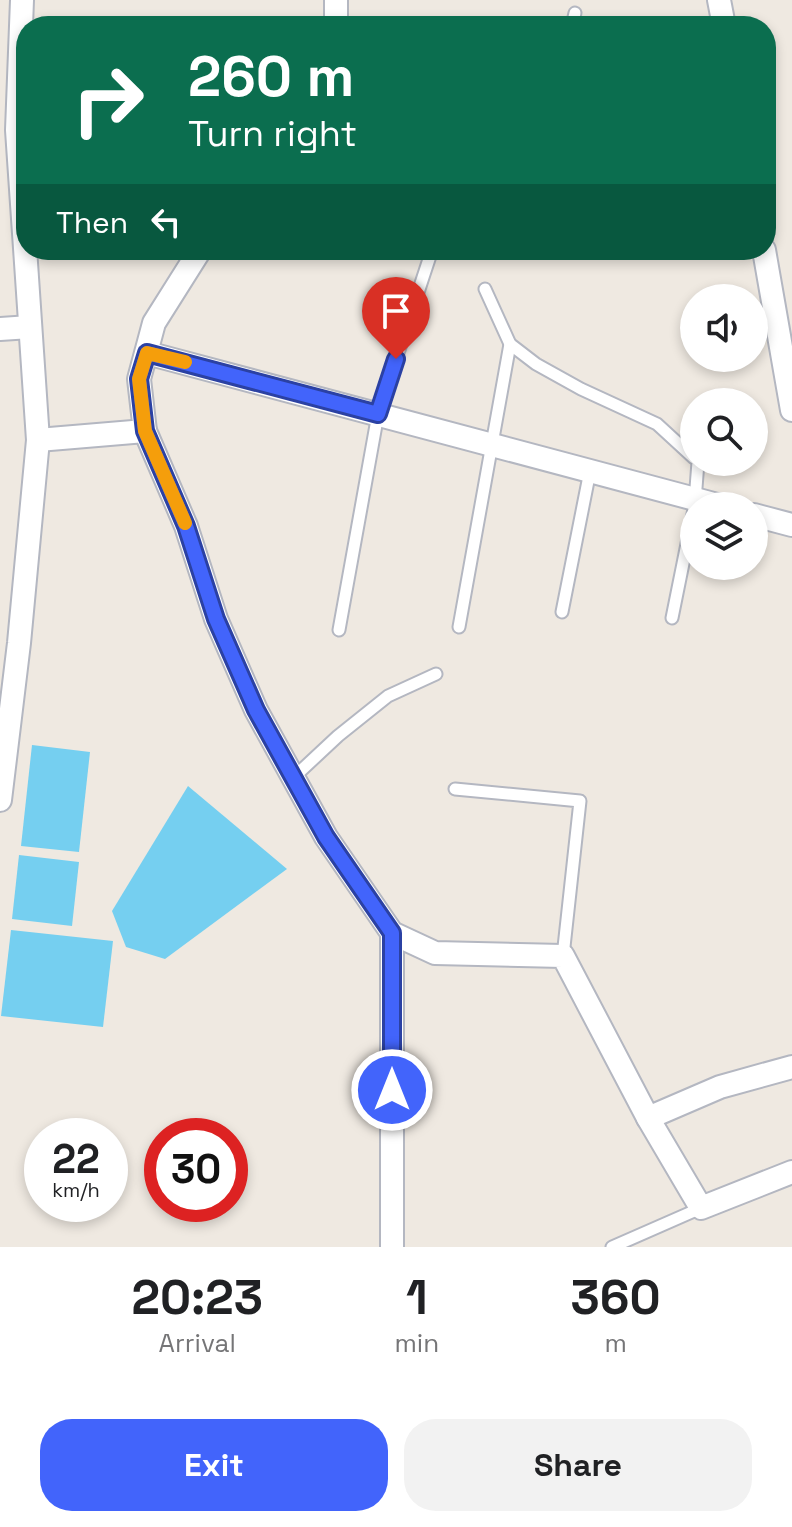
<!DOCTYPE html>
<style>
body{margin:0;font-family:"Space Grotesk",sans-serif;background:#f2f2f2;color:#202124;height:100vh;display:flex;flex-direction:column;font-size:30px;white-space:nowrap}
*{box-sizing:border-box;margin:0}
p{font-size:26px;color:#757577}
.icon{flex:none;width:44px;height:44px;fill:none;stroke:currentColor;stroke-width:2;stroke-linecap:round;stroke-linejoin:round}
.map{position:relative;height:1247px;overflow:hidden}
.drawer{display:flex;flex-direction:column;background:#fff;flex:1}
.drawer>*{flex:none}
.banner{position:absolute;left:16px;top:16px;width:760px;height:244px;border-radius:32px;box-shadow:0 4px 12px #0003;background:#0b6e4f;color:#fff;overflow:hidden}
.tools{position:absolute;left:680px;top:284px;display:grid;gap:16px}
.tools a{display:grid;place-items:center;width:88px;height:88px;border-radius:50%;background:#fff;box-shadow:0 4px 12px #0003;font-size:40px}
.speed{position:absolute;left:24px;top:1118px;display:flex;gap:16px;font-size:40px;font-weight:700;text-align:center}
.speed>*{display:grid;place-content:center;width:104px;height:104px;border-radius:50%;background:#fff;box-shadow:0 4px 12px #0003;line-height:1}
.speed small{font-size:20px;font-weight:400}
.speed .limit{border:12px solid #d22;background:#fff;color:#111}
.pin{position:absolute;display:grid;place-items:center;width:68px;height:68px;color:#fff;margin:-82px -34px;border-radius:50% 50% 50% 0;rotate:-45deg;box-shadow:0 0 8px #0007}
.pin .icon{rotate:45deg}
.me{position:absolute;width:88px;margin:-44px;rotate:0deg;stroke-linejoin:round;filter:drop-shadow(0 0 6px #0008)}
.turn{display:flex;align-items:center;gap:28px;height:168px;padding:0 40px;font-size:36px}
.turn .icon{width:104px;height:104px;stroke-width:2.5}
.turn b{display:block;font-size:56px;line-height:68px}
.then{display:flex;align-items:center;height:76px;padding:0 40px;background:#0003;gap:16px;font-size:30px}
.eta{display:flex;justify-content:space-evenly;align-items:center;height:136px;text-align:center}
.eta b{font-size:48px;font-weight:600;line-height:56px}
.cta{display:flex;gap:16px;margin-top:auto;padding:16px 40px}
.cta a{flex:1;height:92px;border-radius:32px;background:#4264fb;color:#fff;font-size:32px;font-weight:600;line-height:92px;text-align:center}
.cta a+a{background:#f2f2f2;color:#202124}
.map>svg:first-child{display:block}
</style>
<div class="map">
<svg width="792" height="1247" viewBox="0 0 792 1247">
<rect width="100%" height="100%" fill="#efe9e1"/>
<g fill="#75cff0">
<path d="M32,745L90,752L79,852L21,846Z"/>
<path d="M188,786L287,869L165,959L126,947L112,911Z"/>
<path d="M19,855L79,862L72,926L12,919Z"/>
<path d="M11,930L113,941L103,1027L1,1016Z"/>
</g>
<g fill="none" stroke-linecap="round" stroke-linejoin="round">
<defs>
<g id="lane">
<path d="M572,26L575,13"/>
<path d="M485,289L510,344L536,364L581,389L657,424L694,458"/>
<path d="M695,501L698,462"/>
<path d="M562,612L590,471"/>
<path d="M672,618L694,509"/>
<path d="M459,627L510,344"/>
<path d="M339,630L378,414L432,250"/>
<path d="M293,778L338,736L388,696L436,674"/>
<path d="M455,789L580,801L563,956"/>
<path d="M612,1247L701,1208"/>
</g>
<g id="street">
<path d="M719,0L724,26"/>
<path d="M336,26V0"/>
<path d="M200,250L154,323L139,379L145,431L186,526L216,619L256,710L326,837L392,933L435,953L563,956L648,1118L701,1208L792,1172"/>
<path d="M764,250L792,410"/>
<path d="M0,329L30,327"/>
<path d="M147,353L721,506"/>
<path d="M38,440L145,431"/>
<path d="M754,515L792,525"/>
<path d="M0,800L19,643L38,440L17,130L22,0"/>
<path d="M392,933V1247"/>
<path d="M648,1118L720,1087L792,1067"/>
</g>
</defs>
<use href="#lane" stroke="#b4b7c1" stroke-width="15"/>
<use href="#street" stroke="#b4b7c1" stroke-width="26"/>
<use href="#lane" stroke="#fff" stroke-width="11"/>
<use href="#street" stroke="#fff" stroke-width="22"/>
</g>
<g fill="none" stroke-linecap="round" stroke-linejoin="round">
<defs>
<path id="route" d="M392,1090V933L326,837L256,710L216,619L186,526L145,431L139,379L147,353L378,414L396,359"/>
</defs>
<use href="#route" stroke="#2b41a3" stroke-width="20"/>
<use href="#route" stroke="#4264fb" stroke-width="14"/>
<path stroke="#f59e0b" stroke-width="14" d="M185,362L147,353L139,379L145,431L185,523"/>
</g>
</svg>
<div class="tools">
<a><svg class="icon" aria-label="sound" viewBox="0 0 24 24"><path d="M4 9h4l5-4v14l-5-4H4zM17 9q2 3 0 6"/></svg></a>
<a><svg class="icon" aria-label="search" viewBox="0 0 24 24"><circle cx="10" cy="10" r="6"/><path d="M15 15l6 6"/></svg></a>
<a><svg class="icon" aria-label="layers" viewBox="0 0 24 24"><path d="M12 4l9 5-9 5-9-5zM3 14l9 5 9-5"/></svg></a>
</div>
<div class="speed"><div>22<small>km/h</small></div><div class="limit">30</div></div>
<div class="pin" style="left:396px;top:359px;background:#d93025"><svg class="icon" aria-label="arrive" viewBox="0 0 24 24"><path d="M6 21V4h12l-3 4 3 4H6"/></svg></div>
<svg class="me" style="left:392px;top:1090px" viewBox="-20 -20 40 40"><circle r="17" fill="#4264fb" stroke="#fff" stroke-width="3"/><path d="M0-11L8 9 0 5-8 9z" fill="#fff"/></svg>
<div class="banner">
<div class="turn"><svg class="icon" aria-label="right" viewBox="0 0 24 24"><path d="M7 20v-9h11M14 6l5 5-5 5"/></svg><div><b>260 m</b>Turn right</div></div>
<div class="then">Then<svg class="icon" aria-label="left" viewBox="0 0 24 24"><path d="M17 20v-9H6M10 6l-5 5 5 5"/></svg></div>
</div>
</div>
<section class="drawer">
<div class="eta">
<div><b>20:23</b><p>Arrival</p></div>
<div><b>1</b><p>min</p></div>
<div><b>360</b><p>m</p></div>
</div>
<div class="cta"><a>Exit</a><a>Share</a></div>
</section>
